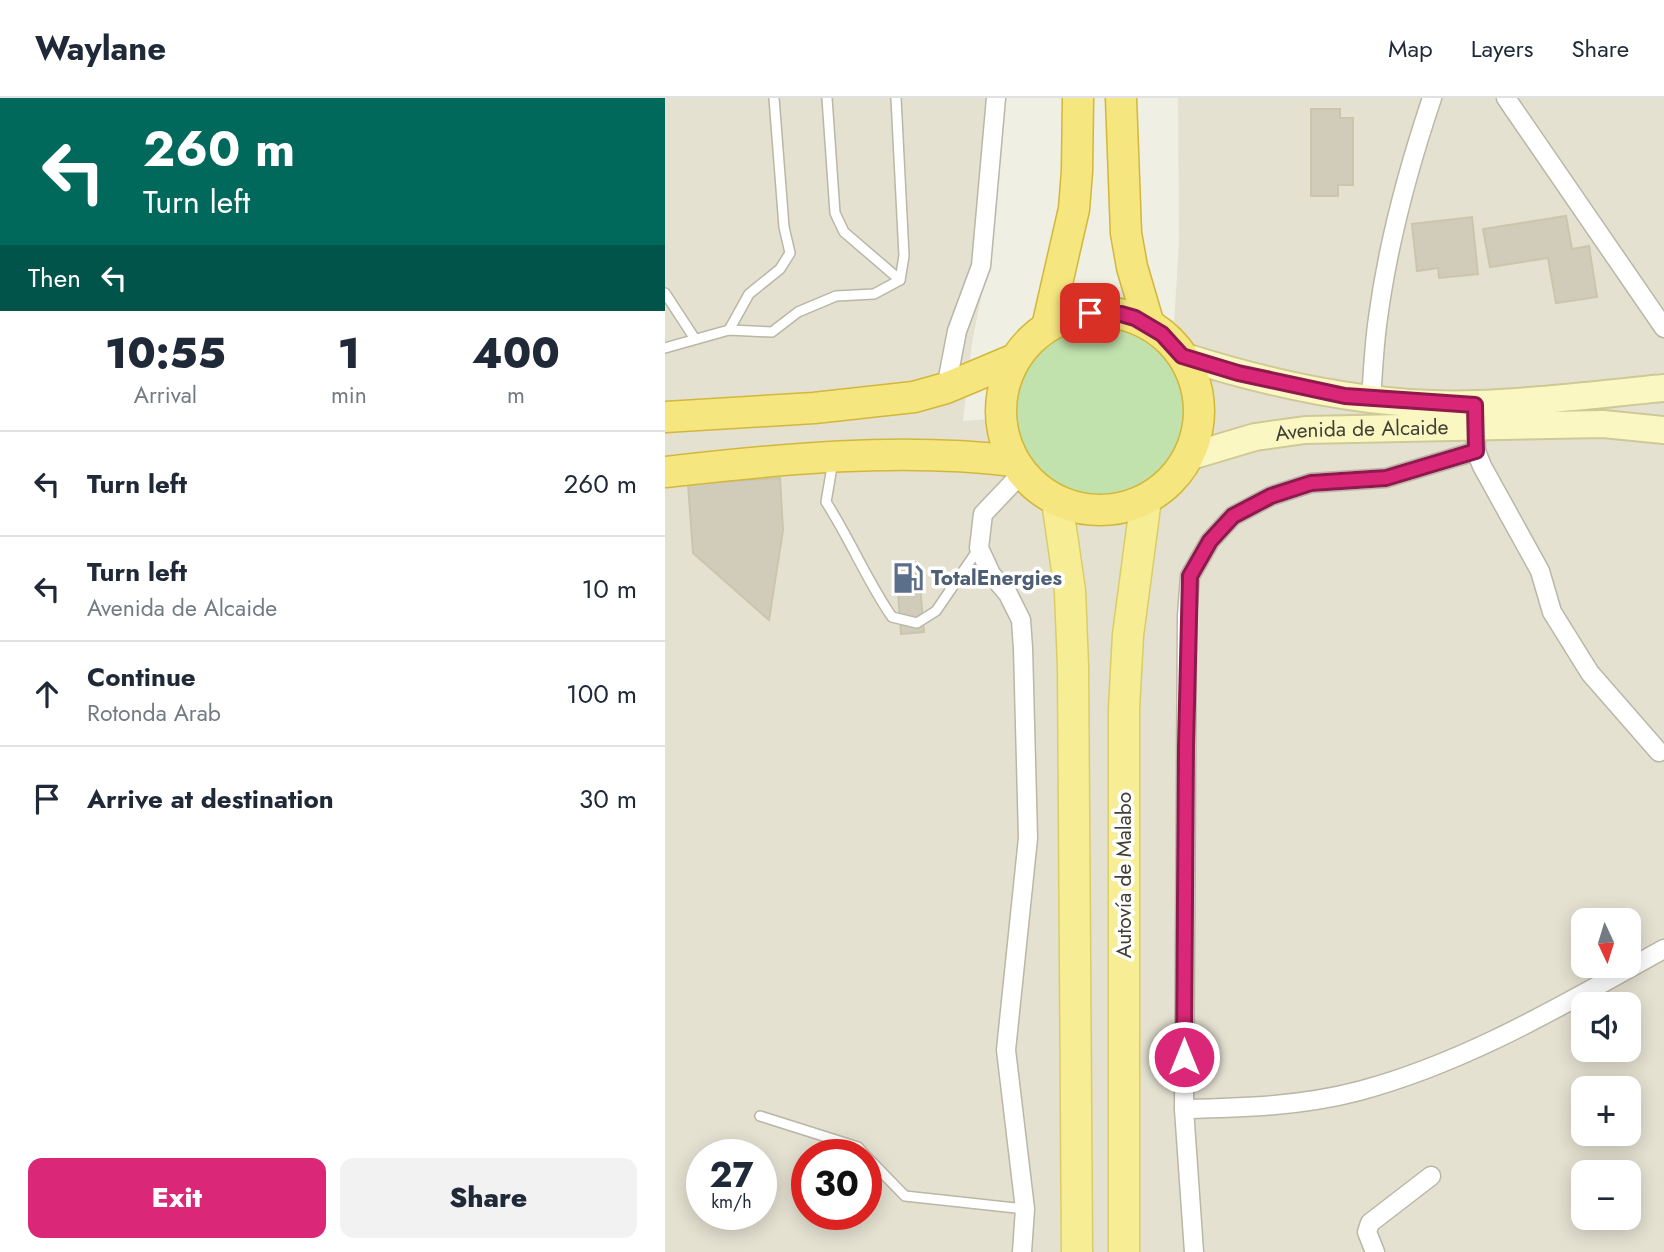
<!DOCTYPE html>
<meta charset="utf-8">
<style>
body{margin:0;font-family:Jost,sans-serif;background:#f2f2f3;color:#1f2937;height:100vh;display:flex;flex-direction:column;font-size:26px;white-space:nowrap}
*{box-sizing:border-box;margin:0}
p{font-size:23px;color:#747a83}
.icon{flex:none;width:38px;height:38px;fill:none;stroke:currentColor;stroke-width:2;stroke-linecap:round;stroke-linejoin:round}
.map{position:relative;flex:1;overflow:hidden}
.details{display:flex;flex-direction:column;background:#fff;width:665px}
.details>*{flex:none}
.banner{background:#00695c;color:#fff;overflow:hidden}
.needle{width:46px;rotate:176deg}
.tools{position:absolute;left:906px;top:810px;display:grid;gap:14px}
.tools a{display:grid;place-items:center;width:70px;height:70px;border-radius:14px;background:#fff;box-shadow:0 4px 18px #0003;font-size:35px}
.speed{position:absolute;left:21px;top:1041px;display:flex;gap:14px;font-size:35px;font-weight:700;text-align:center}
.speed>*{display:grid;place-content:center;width:91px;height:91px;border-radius:50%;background:#fff;box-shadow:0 4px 18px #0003;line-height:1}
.speed small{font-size:18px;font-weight:400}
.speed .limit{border:10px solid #d22;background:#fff;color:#111}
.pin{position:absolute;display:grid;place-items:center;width:60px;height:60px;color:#fff;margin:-30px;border-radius:14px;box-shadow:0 4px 10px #0006}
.me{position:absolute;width:77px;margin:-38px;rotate:0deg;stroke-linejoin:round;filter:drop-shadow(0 0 5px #0008)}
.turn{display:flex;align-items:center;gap:24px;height:147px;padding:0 28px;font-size:32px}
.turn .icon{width:91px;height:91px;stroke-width:2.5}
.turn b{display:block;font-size:49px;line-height:60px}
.then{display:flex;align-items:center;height:66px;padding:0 28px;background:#0003;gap:14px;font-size:26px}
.eta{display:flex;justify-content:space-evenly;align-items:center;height:119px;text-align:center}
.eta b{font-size:42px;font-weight:800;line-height:49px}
.action{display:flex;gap:14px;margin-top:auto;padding:14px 28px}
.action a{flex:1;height:80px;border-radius:14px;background:#db2777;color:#fff;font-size:28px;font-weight:800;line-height:80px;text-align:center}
.action a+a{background:#f2f2f3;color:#1f2937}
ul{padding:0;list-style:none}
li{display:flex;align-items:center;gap:21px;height:105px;padding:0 28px;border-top:2px solid #e0e1e3}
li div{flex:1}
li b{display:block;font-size:26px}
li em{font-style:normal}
header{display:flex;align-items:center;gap:42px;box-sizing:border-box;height:98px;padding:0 35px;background:#fff;border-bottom:2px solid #e0e1e3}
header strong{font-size:33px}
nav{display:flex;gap:38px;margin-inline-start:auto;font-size:24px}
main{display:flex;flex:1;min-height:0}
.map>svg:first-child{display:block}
</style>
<header>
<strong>Waylane</strong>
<nav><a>Map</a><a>Layers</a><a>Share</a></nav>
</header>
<main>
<section class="details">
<div class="banner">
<div class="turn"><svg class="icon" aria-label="left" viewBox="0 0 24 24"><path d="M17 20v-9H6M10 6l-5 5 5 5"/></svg><div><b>260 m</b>Turn left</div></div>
<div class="then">Then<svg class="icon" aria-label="left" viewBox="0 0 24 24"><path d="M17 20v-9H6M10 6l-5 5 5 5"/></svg></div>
</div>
<div class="eta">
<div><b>10:55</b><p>Arrival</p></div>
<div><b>1</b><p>min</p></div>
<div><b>400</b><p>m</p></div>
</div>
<ul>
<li><svg class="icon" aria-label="left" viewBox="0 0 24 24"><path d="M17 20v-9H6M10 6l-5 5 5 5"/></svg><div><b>Turn left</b></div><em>260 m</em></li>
<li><svg class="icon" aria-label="left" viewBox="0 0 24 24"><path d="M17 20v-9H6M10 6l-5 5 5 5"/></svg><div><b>Turn left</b><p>Avenida de Alcaide</p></div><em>10 m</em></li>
<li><svg class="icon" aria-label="ahead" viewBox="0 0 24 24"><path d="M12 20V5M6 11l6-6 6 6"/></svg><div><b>Continue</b><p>Rotonda Arab</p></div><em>100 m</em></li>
<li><svg class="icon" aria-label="arrive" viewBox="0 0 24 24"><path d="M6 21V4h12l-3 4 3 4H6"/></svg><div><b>Arrive at destination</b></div><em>30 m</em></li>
</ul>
<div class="action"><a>Exit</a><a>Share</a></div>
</section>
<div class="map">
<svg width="999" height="1154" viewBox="0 0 999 1154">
<rect width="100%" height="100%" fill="#f0efe3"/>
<path fill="#e4e1d1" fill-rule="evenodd" d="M0,0H337L323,164L307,245L298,323L504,307L514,144L513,0H999V1154H0ZM919,822H964V868H919ZM919,906H964V952H919ZM919,990H964V1036H919ZM37,1057H96V1116H37ZM142,1057H201V1116H142ZM919,1074H964V1120H919Z"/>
<circle fill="#c1e2ad" cx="436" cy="314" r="87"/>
<g fill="#d1ccb9" stroke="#cbc5ad" stroke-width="2">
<path d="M646,11H675V20H688V87H673V98H646Z"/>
<path d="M901,118L907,151L924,148L932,199L891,205L883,160L825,169L818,131Z"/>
<path d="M807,119L813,176L774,180L773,170L752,173L747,126Z"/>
<path d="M115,380L118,432L104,522L28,455L23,386Z"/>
<path d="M253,464L259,534L236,536L231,466Z"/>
</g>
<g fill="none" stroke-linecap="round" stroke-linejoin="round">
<defs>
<g id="service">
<path d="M162,0L170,115L179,134L235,182"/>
<path d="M0,195L30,241"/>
<path d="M64,232L84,196L115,171L125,155L119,129L109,0"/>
<path d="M0,250L64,232L107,234L133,214L171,198L209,196L235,182L239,158L231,0"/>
<path d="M168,363L161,404C185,441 202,483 227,519L252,525L271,513L314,450"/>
<path d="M95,1018L193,1049L200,1057"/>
<path d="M201,1058L240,1098L360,1111"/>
</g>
<g id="minor">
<path d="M841,0L999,230"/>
<path d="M281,290L292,233L316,168L331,0"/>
<path d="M706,301C708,274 709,247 713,220C723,145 743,71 767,0"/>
<path d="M811,353L817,368L875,473L887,514L925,575L994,654"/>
<path d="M357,375L318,416L314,450L326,476L343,496L356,522L358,550L363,740L341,952L360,1111L357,1154"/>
<path d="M519,1011C578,1010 637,1008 694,993C803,964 901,905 999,851"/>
<path d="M529,1154L519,1011L522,518L525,478L545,443L568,418L606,398L646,385L721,380L811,353L810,319"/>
<path d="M710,1154L702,1134L705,1125L766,1078"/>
</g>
<g id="secondary">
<path d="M517,258C611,288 713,310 812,306C875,304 937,296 999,290"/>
<path id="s1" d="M523,359L590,339L640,332L938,326L999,332"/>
</g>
<g id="primary">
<path d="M392,403L405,493L408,569L412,1154"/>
<path d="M459,1154V611L463,537L481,401"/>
</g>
<g id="trunk">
<path d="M456,0L461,135L467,169L484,227"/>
<circle cx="435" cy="313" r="99"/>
<path d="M382,229L409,111L412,73L413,0"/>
<path d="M0,319L149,310L249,299L281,290L350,261"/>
<path d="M0,374C115,361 234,349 349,363"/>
</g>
</defs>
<use href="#service" stroke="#bbb7a6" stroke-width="12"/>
<use href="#minor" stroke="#bbb7a6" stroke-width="21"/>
<use href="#secondary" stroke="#cec995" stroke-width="30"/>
<use href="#primary" stroke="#dbcd66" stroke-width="33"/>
<use href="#trunk" stroke="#d2b73b" stroke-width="33"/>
<use href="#service" stroke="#fff" stroke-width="9"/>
<use href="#minor" stroke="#fff" stroke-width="18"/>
<use href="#secondary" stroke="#fbf7c2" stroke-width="26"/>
<use href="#primary" stroke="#f7ed95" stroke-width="30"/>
<use href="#trunk" stroke="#f6e680" stroke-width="30"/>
</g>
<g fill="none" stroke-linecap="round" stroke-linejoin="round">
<defs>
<path id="route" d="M425,215L456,216L470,220L497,236L517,258L573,275L680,298L810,307L811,353L721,380L646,385L606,398L568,418L545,443L525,478L521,648L519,959"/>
</defs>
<use href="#route" stroke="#8e194d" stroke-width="18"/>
<use href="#route" stroke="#db2777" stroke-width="12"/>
</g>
<defs>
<symbol id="fuel-bare" viewBox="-9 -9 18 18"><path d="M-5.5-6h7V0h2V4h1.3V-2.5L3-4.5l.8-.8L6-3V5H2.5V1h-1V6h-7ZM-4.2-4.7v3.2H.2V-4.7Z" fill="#5c6f8a" stroke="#fff" stroke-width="2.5" paint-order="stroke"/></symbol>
</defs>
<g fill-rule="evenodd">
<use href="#fuel-bare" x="221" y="458" width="44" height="44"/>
</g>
<g text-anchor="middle" stroke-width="7" stroke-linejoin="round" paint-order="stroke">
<g font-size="21" fill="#413f34" stroke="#fff">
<text dy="7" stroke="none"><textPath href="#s1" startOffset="177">Avenida de Alcaide</textPath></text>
<text transform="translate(459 777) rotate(-90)" y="7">Autovía de Malabo</text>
</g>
<g font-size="21" font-weight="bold" fill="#4e5e75" stroke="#fff" text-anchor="start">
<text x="266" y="487">TotalEnergies</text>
</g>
</g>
</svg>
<div class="tools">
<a><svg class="needle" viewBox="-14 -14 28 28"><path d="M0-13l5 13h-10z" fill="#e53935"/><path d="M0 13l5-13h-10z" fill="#747a83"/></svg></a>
<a><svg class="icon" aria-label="sound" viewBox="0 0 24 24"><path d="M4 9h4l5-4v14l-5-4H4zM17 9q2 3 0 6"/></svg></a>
<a>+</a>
<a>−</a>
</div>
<div class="speed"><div>27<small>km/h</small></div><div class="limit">30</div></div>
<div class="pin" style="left:425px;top:215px;background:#d93025"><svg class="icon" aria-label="arrive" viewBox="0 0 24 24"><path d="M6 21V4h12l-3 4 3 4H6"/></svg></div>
<svg class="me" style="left:519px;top:959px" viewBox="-20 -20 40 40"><circle r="17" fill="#db2777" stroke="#fff" stroke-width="3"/><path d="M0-11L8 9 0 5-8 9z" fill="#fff"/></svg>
</div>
</main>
